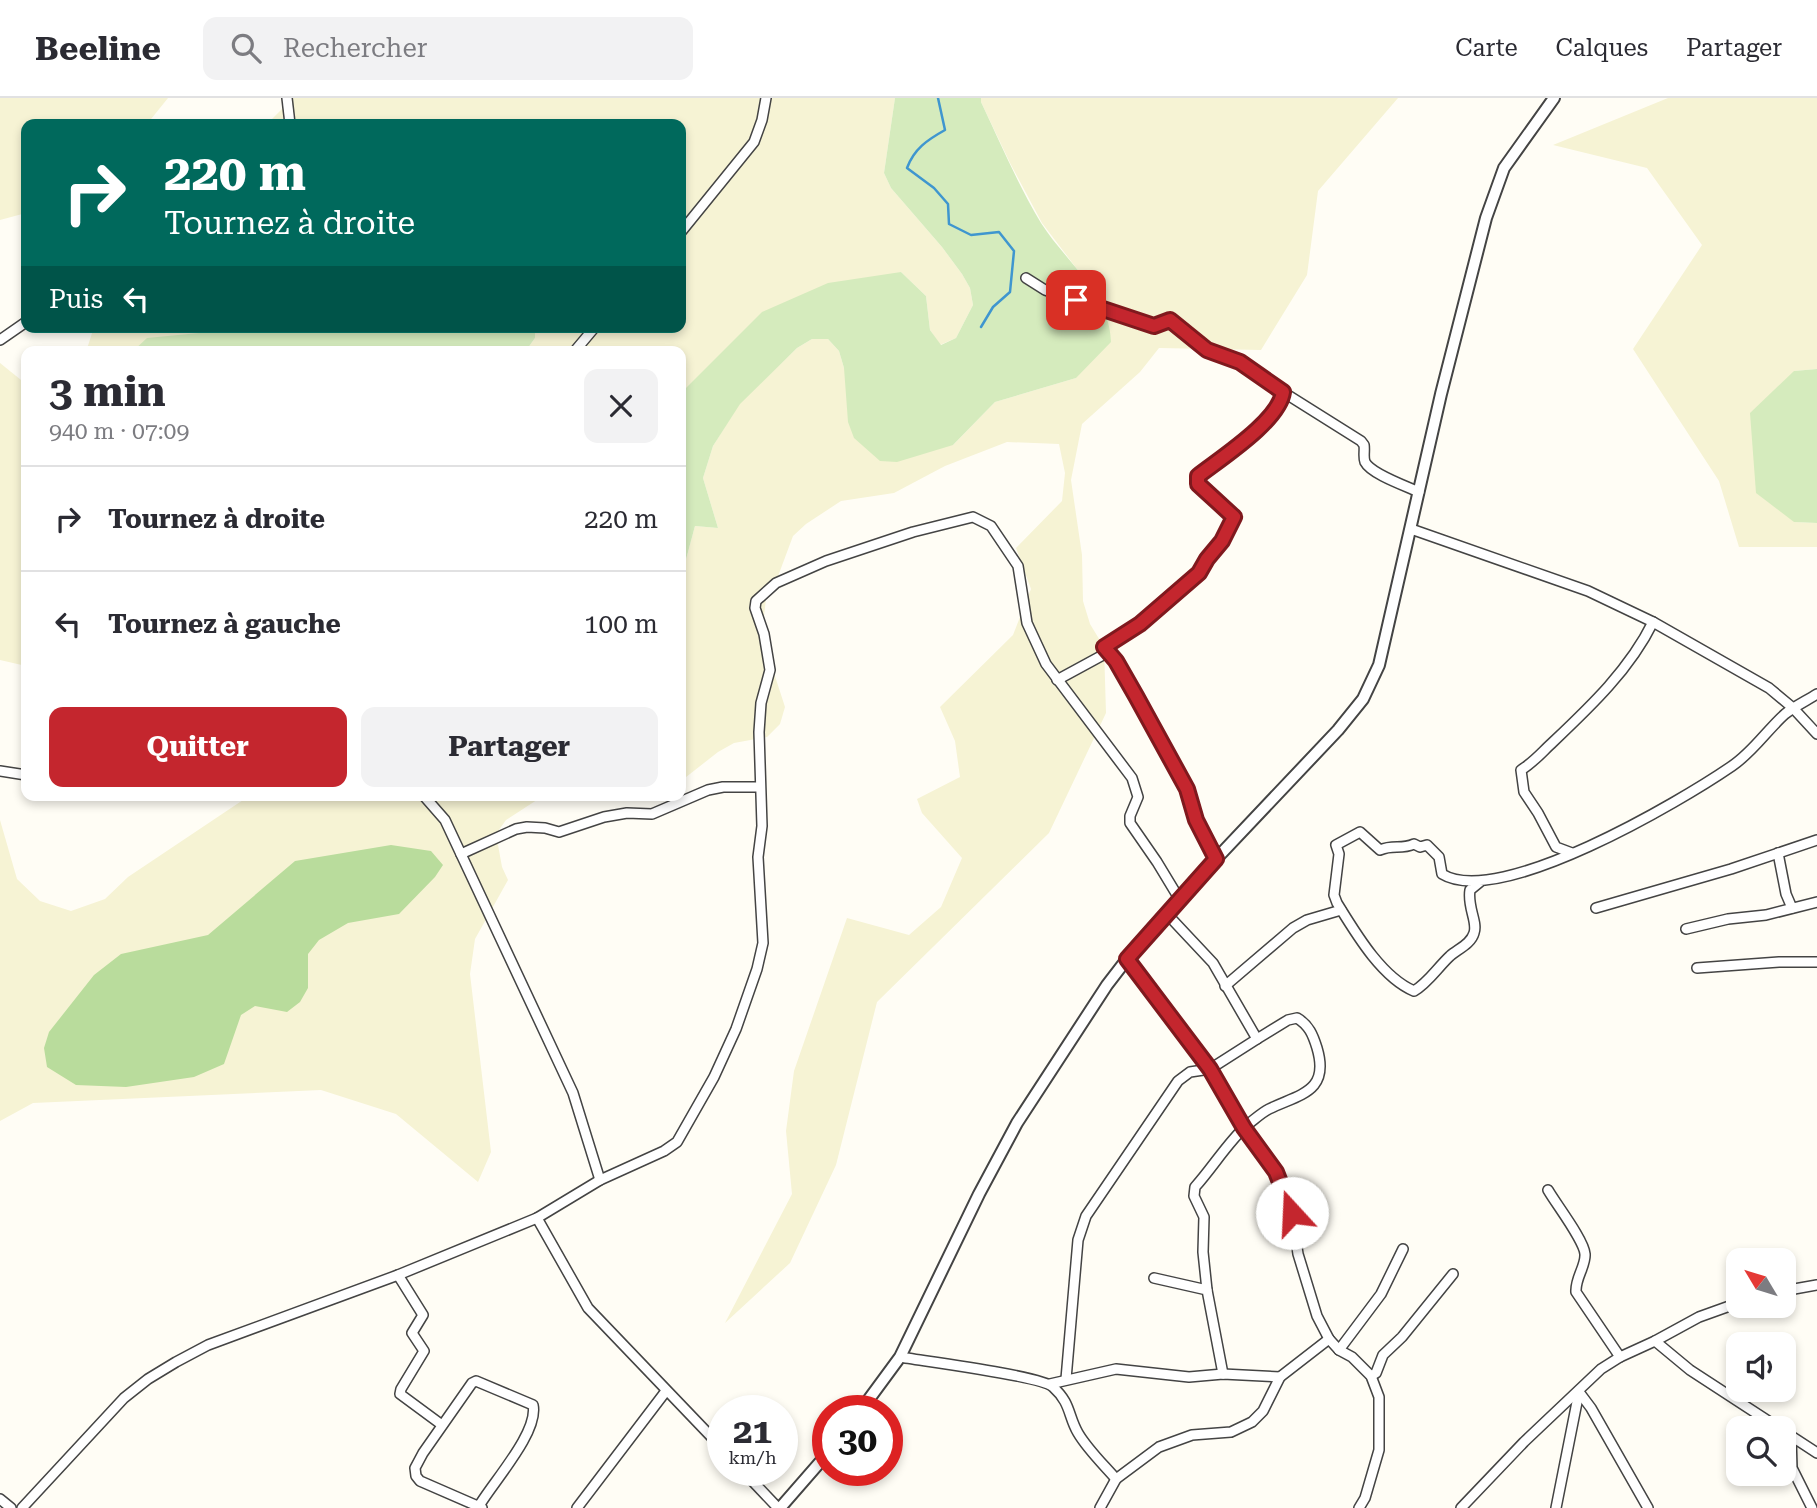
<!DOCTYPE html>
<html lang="fr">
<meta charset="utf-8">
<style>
body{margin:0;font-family:"Roboto Serif",serif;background:#f2f2f3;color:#2b2b33;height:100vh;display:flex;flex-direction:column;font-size:26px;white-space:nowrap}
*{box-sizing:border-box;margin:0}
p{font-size:23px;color:#7c7c81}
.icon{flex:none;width:38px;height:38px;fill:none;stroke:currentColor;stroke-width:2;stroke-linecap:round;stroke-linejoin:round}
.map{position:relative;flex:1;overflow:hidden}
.drawer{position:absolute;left:21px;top:248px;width:665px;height:455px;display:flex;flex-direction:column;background:#fff;border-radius:14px;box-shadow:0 4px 10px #0003}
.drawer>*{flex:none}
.hud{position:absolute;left:21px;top:21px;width:665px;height:214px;border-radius:14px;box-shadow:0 4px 10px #0003;background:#00695c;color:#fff;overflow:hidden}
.needle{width:46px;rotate:308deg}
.fabs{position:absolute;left:1726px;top:1150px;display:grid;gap:14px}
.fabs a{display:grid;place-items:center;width:70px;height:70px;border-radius:14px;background:#fff;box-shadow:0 4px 10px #0003;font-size:35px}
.speed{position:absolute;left:707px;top:1297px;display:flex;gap:14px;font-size:35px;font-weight:700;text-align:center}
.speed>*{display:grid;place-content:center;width:91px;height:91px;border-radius:50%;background:#fff;box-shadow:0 4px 10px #0003;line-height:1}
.speed small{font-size:18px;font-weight:400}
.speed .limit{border:10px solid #d22;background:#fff;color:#111}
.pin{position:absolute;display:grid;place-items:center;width:60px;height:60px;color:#fff;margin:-30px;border-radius:14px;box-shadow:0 4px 10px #0006}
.me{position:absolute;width:77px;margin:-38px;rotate:340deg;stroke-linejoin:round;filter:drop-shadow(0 0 5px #0008)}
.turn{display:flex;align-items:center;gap:24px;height:147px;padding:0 28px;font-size:32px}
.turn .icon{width:91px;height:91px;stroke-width:2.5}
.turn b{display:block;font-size:49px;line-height:60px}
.then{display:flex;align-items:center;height:66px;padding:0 28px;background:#0003;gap:14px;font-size:26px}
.round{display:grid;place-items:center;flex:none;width:74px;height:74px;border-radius:14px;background:#f2f2f3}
.headline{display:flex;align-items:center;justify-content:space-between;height:119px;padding:0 28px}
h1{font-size:42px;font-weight:700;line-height:52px}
.primary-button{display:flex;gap:14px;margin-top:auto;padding:14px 28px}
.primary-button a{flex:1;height:80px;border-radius:14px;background:#c4262e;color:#fff;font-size:28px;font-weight:700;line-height:80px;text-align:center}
.primary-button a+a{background:#f2f2f3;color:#2b2b33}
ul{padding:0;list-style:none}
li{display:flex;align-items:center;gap:21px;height:105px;padding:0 28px;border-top:2px solid #e1e1e2}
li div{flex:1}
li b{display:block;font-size:26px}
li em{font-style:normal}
header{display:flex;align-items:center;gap:42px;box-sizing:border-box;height:98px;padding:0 35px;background:#fff;border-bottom:2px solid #e1e1e2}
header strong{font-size:33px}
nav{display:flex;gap:38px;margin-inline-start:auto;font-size:24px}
.search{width:490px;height:63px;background:#f2f2f3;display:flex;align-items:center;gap:18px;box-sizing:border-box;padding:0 24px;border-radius:14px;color:#7c7c81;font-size:26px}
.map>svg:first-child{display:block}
</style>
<header>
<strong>Beeline</strong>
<div class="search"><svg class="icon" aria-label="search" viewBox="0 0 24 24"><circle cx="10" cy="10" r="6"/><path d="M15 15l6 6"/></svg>Rechercher</div>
<nav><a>Carte</a><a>Calques</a><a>Partager</a></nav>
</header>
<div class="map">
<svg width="1817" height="1410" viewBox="0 0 1817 1410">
<rect width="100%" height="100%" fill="#fffdf5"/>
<g fill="#f6f3d4">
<path d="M0,0H168L147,26H26V115L0,122Z"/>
<path d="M293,0H895L884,75L891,90L942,149L962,176L970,190L973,207L956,240L940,247L930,232L926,198L901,174L681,295V254H525L535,240V229H681V26H267Z"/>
<path d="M981,0H1398L1318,93L1307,177L1261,252L1159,250L1140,274L1082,326L1071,382L1082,457L1083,503L1090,526L1104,549L1106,615L1049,735L877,904L836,1067L790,1165L725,1225L792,1096L786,1033L794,973L847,820L909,837L941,809L962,760L922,715L917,701L960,679L955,643L940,609L1013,537L1031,491L1016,450L1062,403L1065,375L1059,346L1007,344L945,368L894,395L841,403L806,426L793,438L774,489L766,500L762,538L785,609L780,626L767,639L734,645L718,654L681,683V480L695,428L718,430L703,380L713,348L739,306L797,250L812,241H828L839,253L844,270L953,347L995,304L1076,280L1096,196L1042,125L1010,65L981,4Z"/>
<path d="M1668,0H1817V271L1794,273V424L1817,425V449H1739L1719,383L1633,251L1702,147L1647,70L1553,47Z"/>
<path d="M100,229H236L133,250L132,254H86L93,232Z"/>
<path d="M0,265L26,286V568L0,562Z"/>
<path d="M249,698H543L506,722L496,736L502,769L508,782L475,841L470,876L491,1054L478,1084L396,1016L321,992L33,1005L0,1023V722L17,781L40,803L71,813L105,801L128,779Z"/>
</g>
<g fill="#d5ebbd">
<path d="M895,0H981V4C1000,44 1018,87 1041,125C1065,163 1110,196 1111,244L1076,280L995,304L953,347L897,364L880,363L854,340L848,324L844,270L839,253L828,241H812L797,250L740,306L713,348L703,380L718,430L695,428L681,480V295L762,214L828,185L901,174L926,198L930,232L941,247L956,240L973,207L970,190L962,176L942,149L891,90L884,75Z"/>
<path d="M236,229H535V240L525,254H132L147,240L230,232Z"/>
<path d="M1817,271V425L1794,424L1756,395L1750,315L1794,273Z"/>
</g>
<path fill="#b9dc9c" d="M391,747L431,753L443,767L435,779L399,816L348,825L319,842L308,856V890L300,904L287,914L255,908L241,917L224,966L194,979L126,989L76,987L47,969L44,950L49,934L94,877L121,856L208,837L295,763Z"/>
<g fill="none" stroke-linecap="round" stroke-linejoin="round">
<path stroke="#3f96cf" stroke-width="2.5" d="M938,0L945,32C927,42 914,51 907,70L934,90L948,106L949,126L971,137L999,134L1014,153L1010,194L993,209L981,229"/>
<defs>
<g id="minor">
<path d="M287,0L290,26"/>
<path d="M681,134L754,44L762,22L766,0"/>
<path d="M1026,180L1045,192L1144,225L1154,228L1170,222L1207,252L1240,263L1283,294L1361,343L1364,347C1365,352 1363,359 1365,364C1371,376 1406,388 1419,394"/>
<path d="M0,242L26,224"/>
<path d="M574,254L595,229"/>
<path d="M1411,431L1588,493L1653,524L1769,590L1793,610L1817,636"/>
<path d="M1057,582L1103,557L1104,549"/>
<path d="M0,673L26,677"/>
<path d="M424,698L445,722L573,995L600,1082"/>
<path d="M1572,755L1556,749L1538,715L1524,694L1521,672C1534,664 1542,654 1553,644C1591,608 1630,571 1653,524"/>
<path d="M1778,755L1786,796L1792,810"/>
<path d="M461,756L516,731L527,729L545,730L559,734L604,719L627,715L652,716L708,692L723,689H759"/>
<path d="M1216,761L1196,722L1187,691L1116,563L1104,549L1140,526L1199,475L1207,461L1222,443L1234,419L1198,386V378C1221,360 1279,323 1283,294"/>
<path d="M1481,783L1470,792C1467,809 1478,824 1474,835C1471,846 1458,851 1450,858C1438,869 1428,885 1414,893C1381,879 1355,834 1337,805L1334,797L1339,756L1336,747L1360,734L1380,752C1393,746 1401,752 1414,746L1420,749L1427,747L1439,759L1442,776C1499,811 1681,703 1732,668C1753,654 1767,632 1785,616C1795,608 1806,603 1817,596"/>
<path d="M1596,810L1731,771L1817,742"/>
<path d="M1686,831L1728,821L1766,817L1817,804"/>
<path d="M1127,861L1210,971L1244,1030L1276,1074L1292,1115L1298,1156L1317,1218L1329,1241L1339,1252L1352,1259L1371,1278L1379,1299V1352L1365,1400L1359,1410"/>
<path d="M1697,870L1779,864H1817"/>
<path d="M1225,888L1293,830L1307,822L1341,812"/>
<path d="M1548,1092C1556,1106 1584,1142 1585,1156C1586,1168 1575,1180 1576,1194L1620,1259"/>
<path d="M537,1120L600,1082L664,1053L677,1044L714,979L736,931L757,871L763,845L758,759L762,728L759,634L761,605L770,572L764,536L755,510L756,503L776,485L826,463L913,434L973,419L991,428L1018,468L1027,525L1046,566L1132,680L1138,699L1130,718V725L1157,764L1180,802"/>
<path d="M398,1177L423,1217L412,1235L424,1253L401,1291L400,1296L442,1327"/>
<path d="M1154,1180L1207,1192L1223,1276"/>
<path d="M1207,1192L1203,1154L1204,1119L1194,1098L1195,1089C1213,1069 1228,1044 1247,1027C1254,1022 1261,1015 1269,1011C1300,996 1330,994 1317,950C1313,937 1309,927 1297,920L1288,922L1257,941"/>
<path d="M1783,1193L1817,1187"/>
<path d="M1655,1243L1690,1272L1779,1330"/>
<path d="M1339,1252L1381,1196L1403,1151"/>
<path d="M900,1259C923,1263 1042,1278 1053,1289C1071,1305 1068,1318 1078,1335C1088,1352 1104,1367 1116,1381"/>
<path d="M1371,1278L1376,1275L1383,1257L1402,1239L1453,1176"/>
<path d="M1066,1281L1078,1142L1086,1118L1178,983L1190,974L1210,971L1257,941L1213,865L1167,816"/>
<path d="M1050,1286L1116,1271L1189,1279L1223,1276L1280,1279"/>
<path d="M1579,1294L1591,1310L1648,1410"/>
<path d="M1788,1336L1817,1355"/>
<path d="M1791,1338L1792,1370L1812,1410"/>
<path d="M742,1372L778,1410"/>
<path d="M0,1401L11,1410"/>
<path d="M479,1408C493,1384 539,1334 533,1307L476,1283L472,1285L423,1355L415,1370L416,1378L420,1383L482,1410"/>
<path d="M22,1410L124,1300L148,1281L176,1264L208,1247L398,1177L537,1120L588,1210L723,1351"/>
<path d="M577,1410L666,1293"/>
<path d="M1100,1410L1116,1381L1159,1349L1192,1337L1231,1334L1252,1324L1263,1313L1280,1279L1329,1241"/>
<path d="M1461,1410L1524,1344L1601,1271L1620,1259L1655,1243L1699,1219L1738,1205"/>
<path d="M1556,1410L1579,1294"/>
</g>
<g id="tertiary">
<path d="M861,1312L900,1259L979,1096L1017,1025L1107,887L1127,861L1216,761L1338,632L1363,601L1379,567L1441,296L1486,120L1504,70L1554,0"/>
<path d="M780,1410L828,1355"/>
</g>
</defs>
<use href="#minor" stroke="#444" stroke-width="12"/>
<use href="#tertiary" stroke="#444" stroke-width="14"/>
<use href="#minor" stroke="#fff" stroke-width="9"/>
<use href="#tertiary" stroke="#fff" stroke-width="10"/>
</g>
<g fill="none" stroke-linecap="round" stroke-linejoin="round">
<defs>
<path id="route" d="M1076,202L1154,228L1170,222L1207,252L1240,264L1283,294C1279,323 1221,360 1198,378V386L1234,419L1222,443L1207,461L1199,475L1140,526L1104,549L1116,563L1136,598L1187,691L1196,722L1216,761L1127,861L1210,971L1244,1030L1276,1074L1292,1115"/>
</defs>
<use href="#route" stroke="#7f191e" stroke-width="18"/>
<use href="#route" stroke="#c4262e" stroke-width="12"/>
</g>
</svg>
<div class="fabs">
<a><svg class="needle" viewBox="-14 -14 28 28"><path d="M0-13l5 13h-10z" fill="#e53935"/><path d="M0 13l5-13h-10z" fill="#7c7c81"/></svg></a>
<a><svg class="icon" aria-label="sound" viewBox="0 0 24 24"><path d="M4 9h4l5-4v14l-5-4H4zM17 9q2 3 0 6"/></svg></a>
<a><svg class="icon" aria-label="search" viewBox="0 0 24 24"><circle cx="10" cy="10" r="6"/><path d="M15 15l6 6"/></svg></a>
</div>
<div class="speed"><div>21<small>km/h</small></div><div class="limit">30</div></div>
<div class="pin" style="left:1076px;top:202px;background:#d93025"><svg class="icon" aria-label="arrive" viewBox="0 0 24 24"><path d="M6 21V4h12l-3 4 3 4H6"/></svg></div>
<svg class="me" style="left:1292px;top:1115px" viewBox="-20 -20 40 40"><circle r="19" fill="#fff"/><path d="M0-13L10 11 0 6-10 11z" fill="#c4262e"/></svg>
<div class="hud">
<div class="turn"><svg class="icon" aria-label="right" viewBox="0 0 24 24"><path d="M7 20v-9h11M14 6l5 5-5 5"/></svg><div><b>220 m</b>Tournez à droite</div></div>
<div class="then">Puis<svg class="icon" aria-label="left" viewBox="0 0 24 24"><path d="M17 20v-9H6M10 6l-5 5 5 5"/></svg></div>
</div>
<section class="drawer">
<div class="headline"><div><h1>3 min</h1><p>940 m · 07:09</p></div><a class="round"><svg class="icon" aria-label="close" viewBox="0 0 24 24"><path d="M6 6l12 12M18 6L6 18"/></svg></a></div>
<ul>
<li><svg class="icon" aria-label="right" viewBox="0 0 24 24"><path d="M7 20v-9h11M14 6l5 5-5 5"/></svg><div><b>Tournez à droite</b></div><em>220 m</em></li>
<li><svg class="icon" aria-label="left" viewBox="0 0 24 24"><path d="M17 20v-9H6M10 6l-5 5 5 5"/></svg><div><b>Tournez à gauche</b></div><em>100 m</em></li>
</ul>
<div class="primary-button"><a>Quitter</a><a>Partager</a></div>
</section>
</div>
